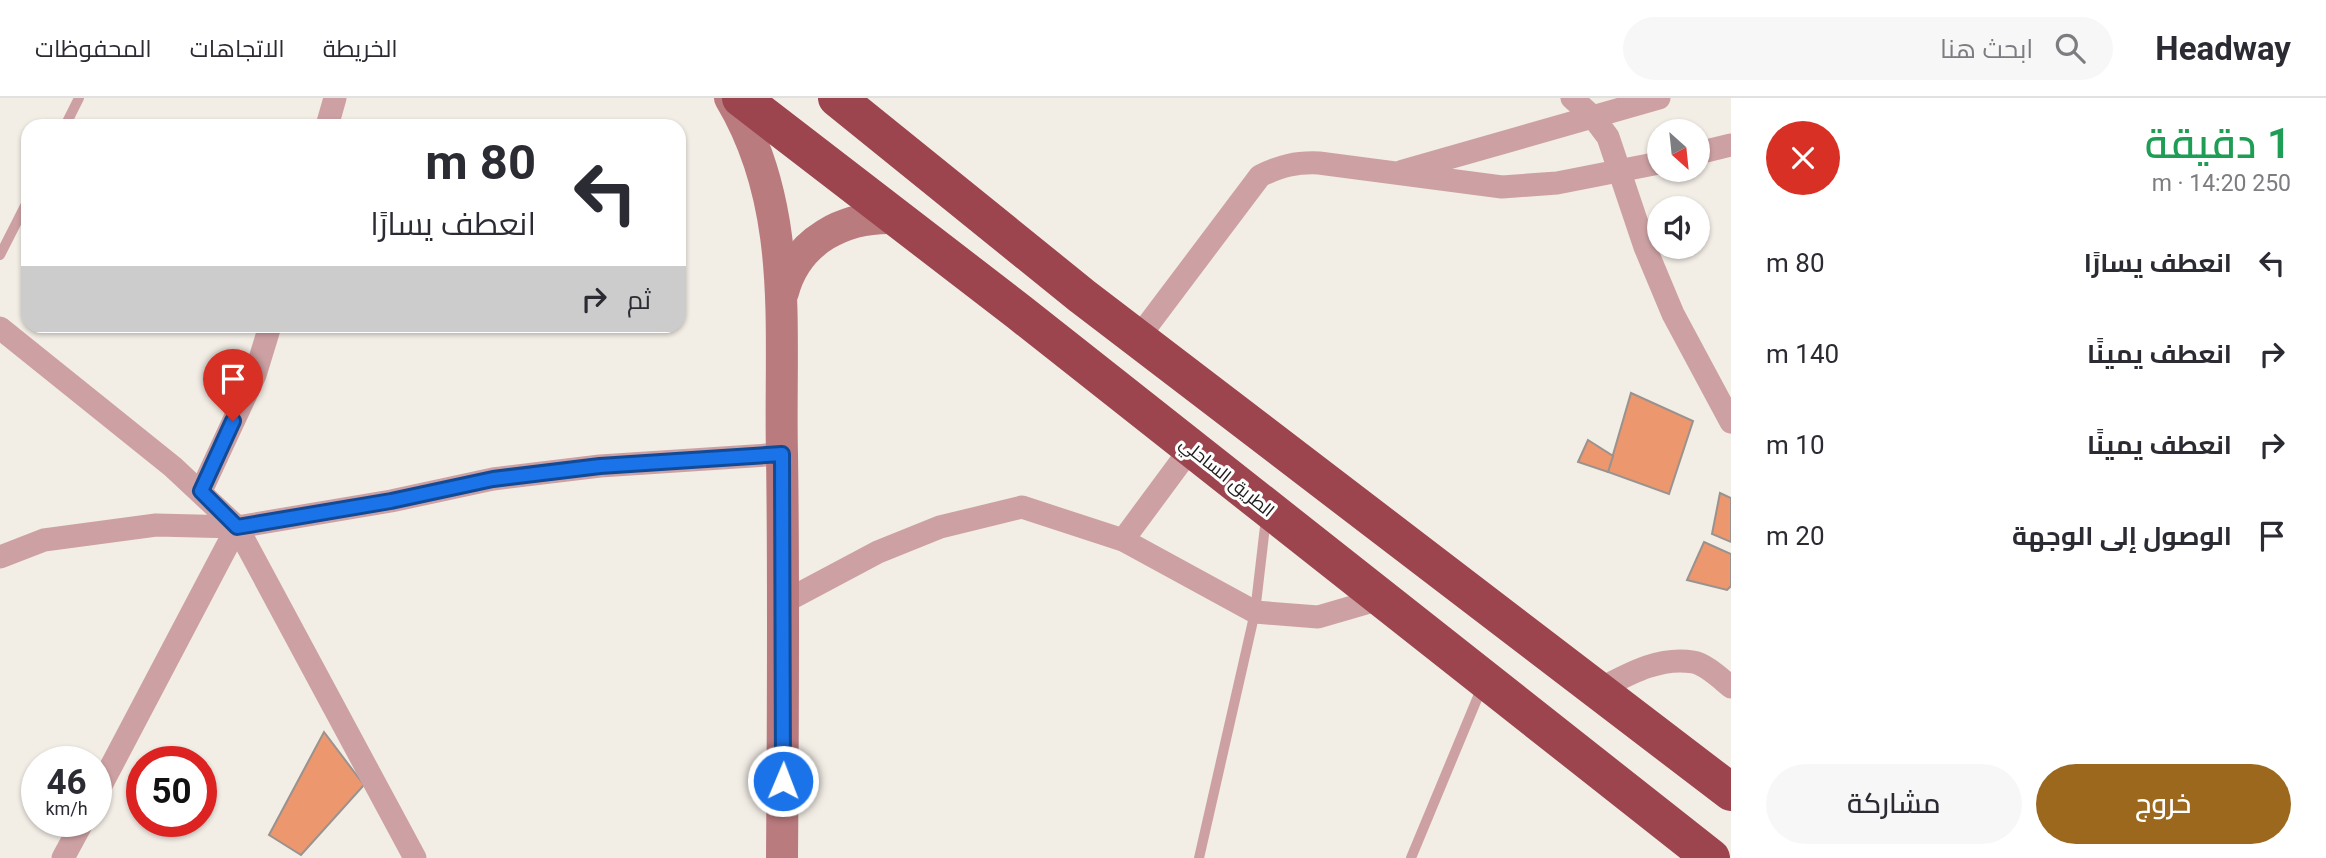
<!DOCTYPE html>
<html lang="ar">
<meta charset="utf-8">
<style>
body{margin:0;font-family:Roboto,Cairo,sans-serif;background:#f7f7f7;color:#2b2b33;direction:rtl;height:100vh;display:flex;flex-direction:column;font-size:26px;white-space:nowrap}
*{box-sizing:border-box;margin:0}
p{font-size:23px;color:#7c7c81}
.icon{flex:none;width:38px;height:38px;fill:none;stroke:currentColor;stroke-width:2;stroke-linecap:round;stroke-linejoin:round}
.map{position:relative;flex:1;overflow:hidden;direction:ltr}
.details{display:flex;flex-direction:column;background:#fff;width:595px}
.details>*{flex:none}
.top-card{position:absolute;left:21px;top:21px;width:665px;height:214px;border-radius:21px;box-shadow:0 2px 5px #0004;direction:rtl;background:#fff;color:#2b2b33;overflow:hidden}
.needle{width:46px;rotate:153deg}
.buttons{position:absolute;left:1647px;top:21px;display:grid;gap:14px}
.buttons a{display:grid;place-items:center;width:63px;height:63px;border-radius:50%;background:#fff;box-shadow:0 2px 5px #0004;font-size:35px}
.speed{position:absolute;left:21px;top:648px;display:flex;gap:14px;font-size:35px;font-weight:700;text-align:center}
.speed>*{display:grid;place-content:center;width:91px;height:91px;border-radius:50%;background:#fff;box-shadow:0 2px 5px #0004;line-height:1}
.speed small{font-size:18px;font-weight:400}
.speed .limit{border:10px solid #d22;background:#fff;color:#111}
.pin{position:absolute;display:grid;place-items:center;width:60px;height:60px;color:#fff;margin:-72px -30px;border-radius:50% 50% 50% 0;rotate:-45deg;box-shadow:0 0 7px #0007}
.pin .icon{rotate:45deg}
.me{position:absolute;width:77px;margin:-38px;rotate:1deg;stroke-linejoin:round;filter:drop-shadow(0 0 5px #0008)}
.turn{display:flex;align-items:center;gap:24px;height:147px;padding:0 35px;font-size:32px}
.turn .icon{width:91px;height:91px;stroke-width:2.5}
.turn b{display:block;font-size:49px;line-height:60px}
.then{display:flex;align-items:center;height:66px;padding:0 35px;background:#0003;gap:14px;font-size:26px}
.round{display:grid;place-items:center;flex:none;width:74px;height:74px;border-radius:37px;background:#f7f7f7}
.summary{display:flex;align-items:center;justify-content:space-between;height:119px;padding:0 35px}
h1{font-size:42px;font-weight:600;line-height:52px;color:#1e9e55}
.button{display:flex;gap:14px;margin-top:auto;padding:14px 35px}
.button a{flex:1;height:80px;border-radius:42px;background:#9b681e;color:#fff;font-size:28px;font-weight:600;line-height:80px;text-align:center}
.button a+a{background:#f7f7f7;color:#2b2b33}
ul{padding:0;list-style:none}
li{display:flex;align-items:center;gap:21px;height:91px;padding:0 35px}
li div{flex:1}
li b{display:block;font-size:26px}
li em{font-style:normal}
header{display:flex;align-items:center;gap:42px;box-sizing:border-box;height:98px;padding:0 35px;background:#fff;border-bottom:2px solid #e1e1e2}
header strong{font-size:33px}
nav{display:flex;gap:38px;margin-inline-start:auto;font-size:24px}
.search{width:490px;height:63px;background:#f7f7f7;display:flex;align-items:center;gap:18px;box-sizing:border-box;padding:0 24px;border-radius:38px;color:#7c7c81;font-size:26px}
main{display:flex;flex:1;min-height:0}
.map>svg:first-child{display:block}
</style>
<header>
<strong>Headway</strong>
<div class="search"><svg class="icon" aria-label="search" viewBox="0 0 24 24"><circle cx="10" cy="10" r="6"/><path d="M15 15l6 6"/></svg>ابحث هنا</div>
<nav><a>الخريطة</a><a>الاتجاهات</a><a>المحفوظات</a></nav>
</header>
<main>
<section class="details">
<div class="summary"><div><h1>1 دقيقة</h1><p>250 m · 14:20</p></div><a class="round" style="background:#d93025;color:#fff"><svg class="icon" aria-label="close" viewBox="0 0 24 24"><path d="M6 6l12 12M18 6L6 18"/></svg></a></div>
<ul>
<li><svg class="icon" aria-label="left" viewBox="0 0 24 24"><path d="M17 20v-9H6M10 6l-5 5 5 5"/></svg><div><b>انعطف يسارًا</b></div><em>80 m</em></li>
<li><svg class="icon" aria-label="right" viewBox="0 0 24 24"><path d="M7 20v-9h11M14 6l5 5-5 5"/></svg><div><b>انعطف يمينًا</b></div><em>140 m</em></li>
<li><svg class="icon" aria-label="right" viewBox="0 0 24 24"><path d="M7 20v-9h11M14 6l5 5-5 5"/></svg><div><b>انعطف يمينًا</b></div><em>10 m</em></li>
<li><svg class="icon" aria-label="arrive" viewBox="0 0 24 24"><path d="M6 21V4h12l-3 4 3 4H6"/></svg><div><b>الوصول إلى الوجهة</b></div><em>20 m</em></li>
</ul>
<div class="button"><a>خروج</a><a>مشاركة</a></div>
</section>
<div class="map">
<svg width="1731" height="760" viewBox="0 0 1731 760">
<rect width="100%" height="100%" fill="#f2ede5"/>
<g fill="#ec976e" stroke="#9a928e" stroke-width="2">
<path d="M1631,295L1693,323L1669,396L1608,374Z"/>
<path d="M1588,342L1613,358L1608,374L1578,364Z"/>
<path d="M1720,395L1731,400V444L1712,436Z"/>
<path d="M1704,444L1731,456V488L1727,492L1687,482Z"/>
<path d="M324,634L364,687L301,757L269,737Z"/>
</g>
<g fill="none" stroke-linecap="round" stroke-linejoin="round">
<g stroke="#cda1a3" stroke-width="10">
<path d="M65,28L79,0"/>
<path d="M0,157L28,102"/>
<path d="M1199,760L1255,514L1266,420"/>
<path d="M1411,760L1482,589"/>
</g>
<g stroke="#cda1a3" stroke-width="23">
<path d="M1572,0L1593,19L1608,39L1645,149L1673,216L1731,324"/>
<path d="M327,28L335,0"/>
<path d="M1698,55L1731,47"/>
<path d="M1403,73L1659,0"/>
<path d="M0,230L173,369L237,429L415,760"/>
<path d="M1138,240L1260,78C1280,68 1296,64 1319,65L1502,89L1557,85L1659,65"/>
<path d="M201,393L255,277L270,228"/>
<path d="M1123,442L1191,350"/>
<path d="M0,459L44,442L156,427L237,429L391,403L493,381L600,368L782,356"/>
<path d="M784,504L878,454L940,429L1022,409L1123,442L1255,514L1318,519L1380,501"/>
<path d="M1598,592C1627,577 1659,558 1693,564C1706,566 1721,581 1731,589"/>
<path d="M96,697L237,429"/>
<path d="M63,760L83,723"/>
</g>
<g stroke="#ba7b7f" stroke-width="32">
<path d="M730,0C796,110 779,234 782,357C784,491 783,626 782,760"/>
<path d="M783,194C797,142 844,118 895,120"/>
</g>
<g stroke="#9c454f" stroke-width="38">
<path d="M741,0L1019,214L1711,760"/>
<path d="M837,0L1082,198L1731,694"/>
</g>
</g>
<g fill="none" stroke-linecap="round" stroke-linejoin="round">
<defs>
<path id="route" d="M233,323L201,393L237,429L391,403L493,381L600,368L782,356L783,683"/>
</defs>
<use href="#route" stroke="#114b97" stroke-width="18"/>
<use href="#route" stroke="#1a73e8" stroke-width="12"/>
</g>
<g text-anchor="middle" stroke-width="6" stroke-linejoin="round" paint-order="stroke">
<g font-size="18" fill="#1e1c1a" stroke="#fff">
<text transform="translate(1227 379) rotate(39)" y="6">الطريق الساحلي</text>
</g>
</g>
</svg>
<div class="buttons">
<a><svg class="needle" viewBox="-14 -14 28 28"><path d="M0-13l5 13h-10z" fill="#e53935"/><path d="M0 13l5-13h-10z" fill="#7c7c81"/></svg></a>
<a><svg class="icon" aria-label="sound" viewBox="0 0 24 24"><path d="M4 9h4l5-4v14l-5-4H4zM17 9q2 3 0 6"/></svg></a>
</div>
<div class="speed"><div>46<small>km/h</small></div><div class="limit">50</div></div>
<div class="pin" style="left:233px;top:323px;background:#d93025"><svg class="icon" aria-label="arrive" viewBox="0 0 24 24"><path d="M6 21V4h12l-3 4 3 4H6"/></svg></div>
<svg class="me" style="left:783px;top:683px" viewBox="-20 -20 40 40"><circle r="17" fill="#1a73e8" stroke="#fff" stroke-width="3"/><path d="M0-11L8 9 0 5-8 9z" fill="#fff"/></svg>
<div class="top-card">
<div class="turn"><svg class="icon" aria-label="left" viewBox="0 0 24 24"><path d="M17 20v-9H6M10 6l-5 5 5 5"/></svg><div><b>80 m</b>انعطف يسارًا</div></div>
<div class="then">ثم<svg class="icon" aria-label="right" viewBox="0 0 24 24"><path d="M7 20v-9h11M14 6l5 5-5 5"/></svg></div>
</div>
</div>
</main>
